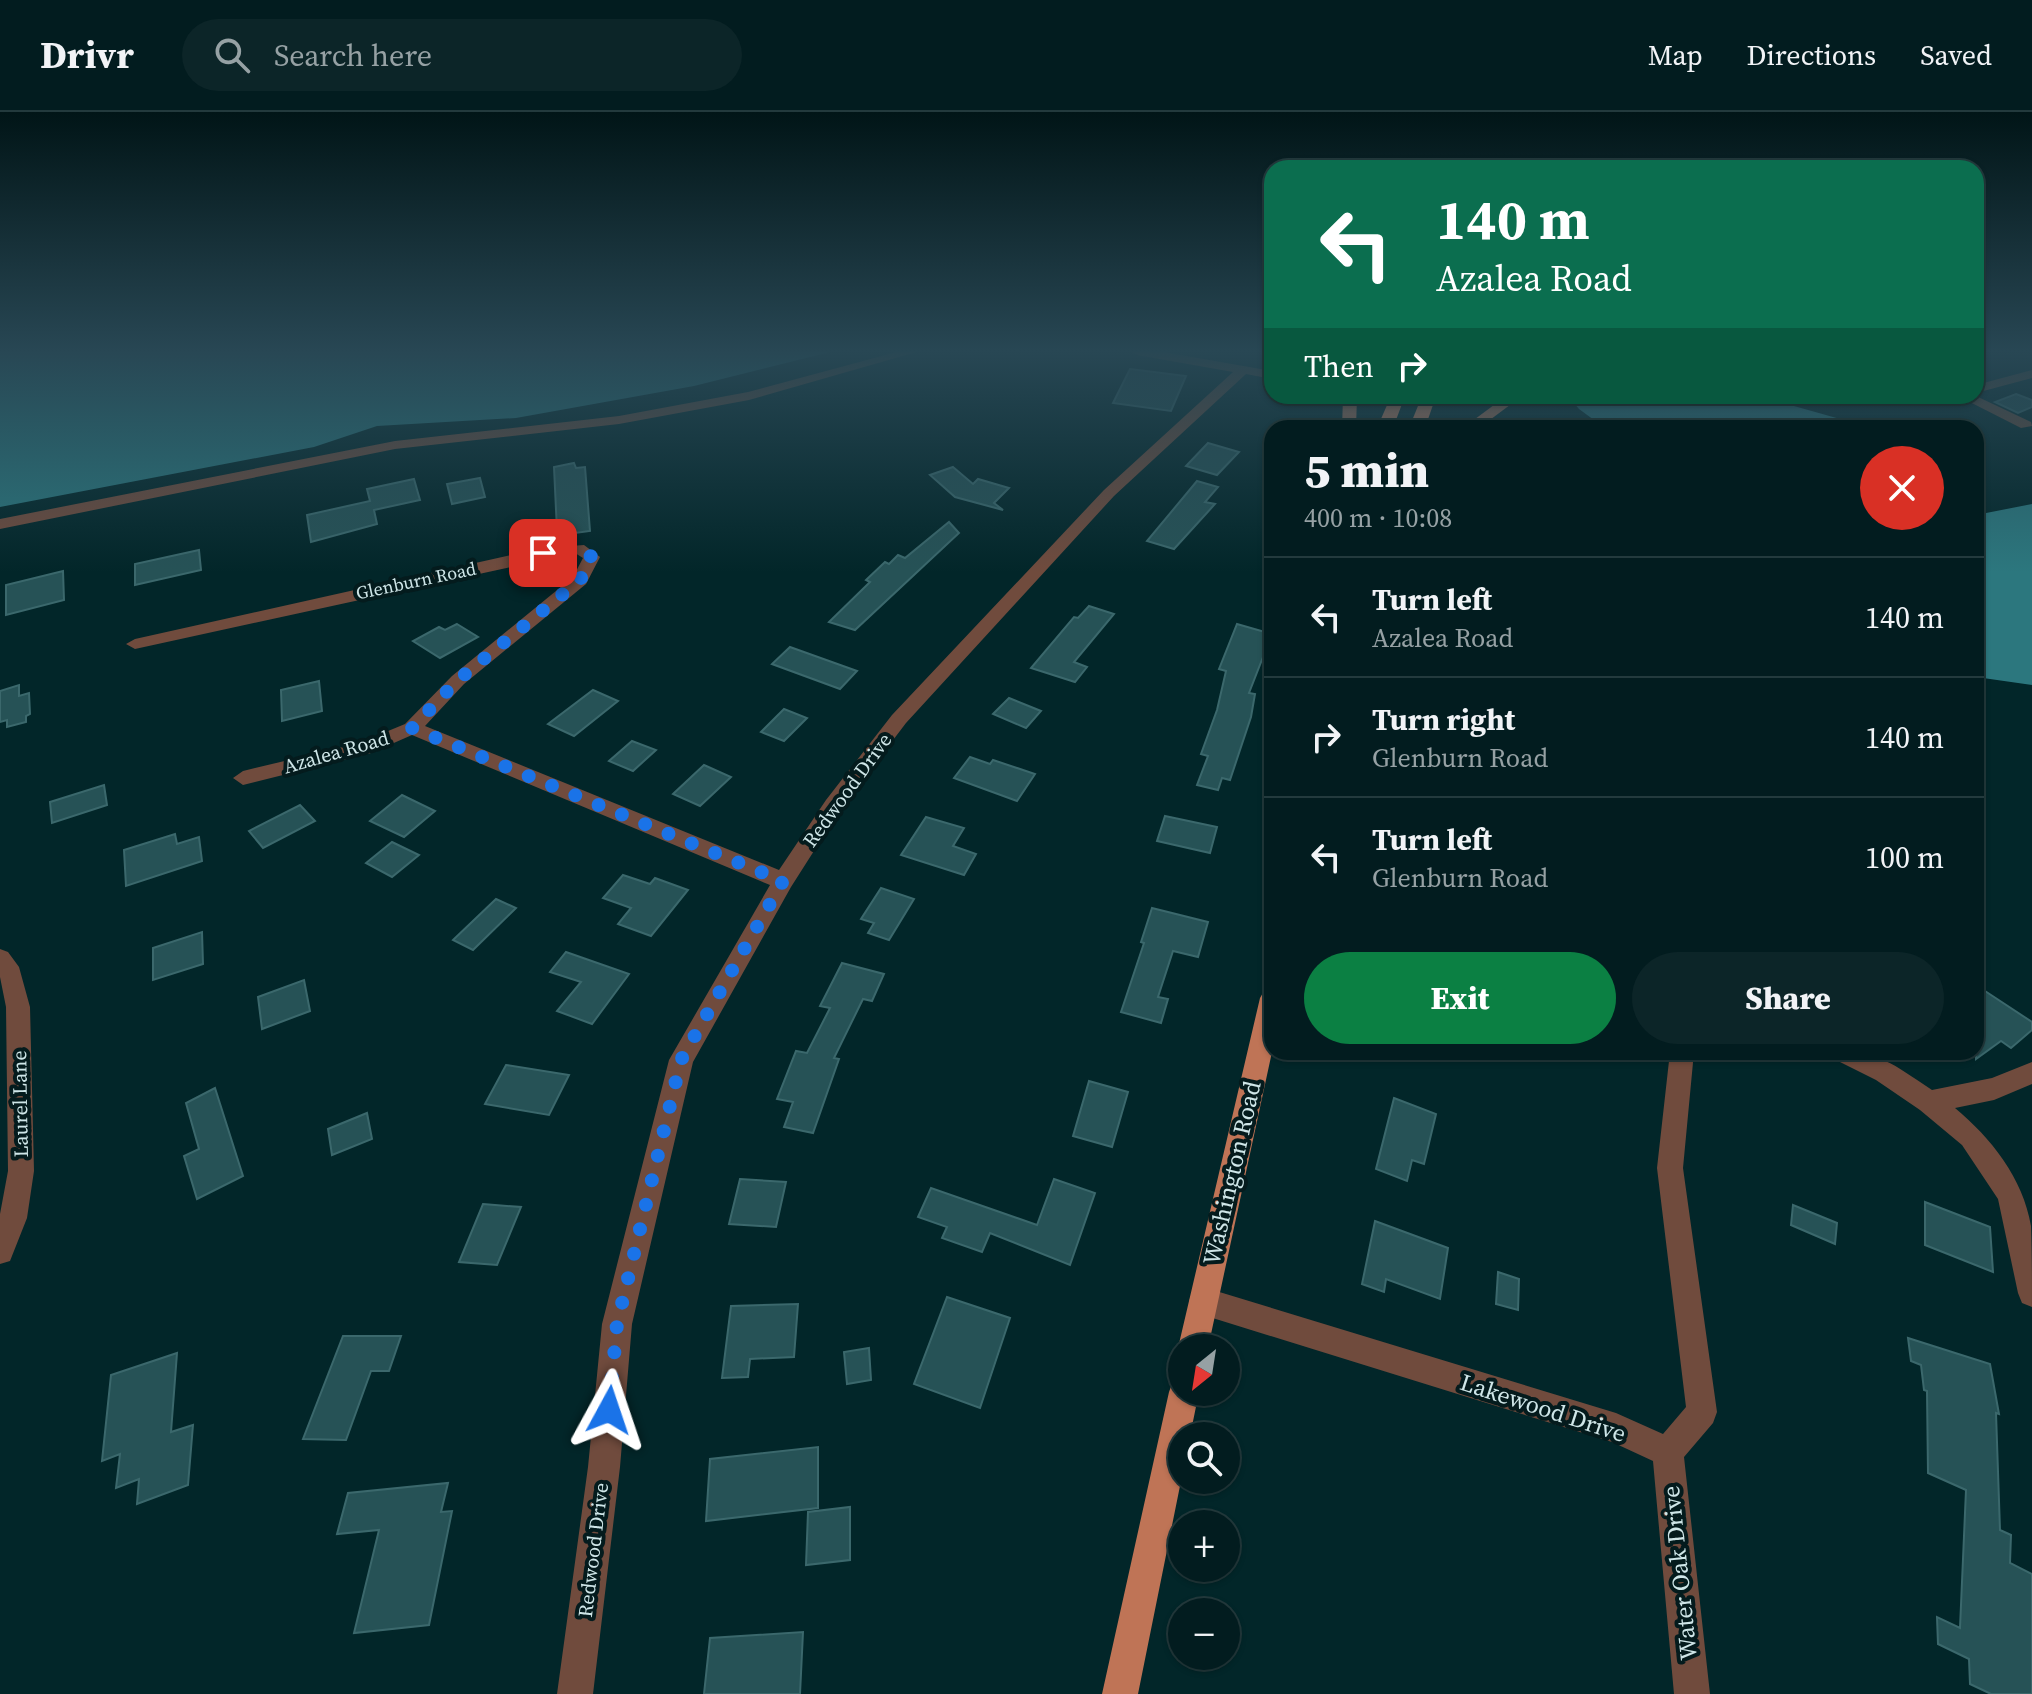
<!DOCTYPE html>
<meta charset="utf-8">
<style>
body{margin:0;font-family:"Source Serif 4",serif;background:#0c2528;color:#f1f3f6;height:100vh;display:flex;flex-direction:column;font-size:30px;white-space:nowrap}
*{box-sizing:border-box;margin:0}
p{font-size:26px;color:#96a1a4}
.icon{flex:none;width:44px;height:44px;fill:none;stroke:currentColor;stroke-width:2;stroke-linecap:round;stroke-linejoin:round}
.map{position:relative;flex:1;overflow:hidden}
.sheet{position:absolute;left:1264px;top:308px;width:720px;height:640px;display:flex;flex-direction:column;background:#021c1f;border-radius:24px;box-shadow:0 2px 6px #0004,0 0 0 2px #233a3d}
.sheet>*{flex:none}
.hud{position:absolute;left:1264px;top:48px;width:720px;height:244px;border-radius:24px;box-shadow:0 2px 6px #0004,0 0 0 2px #233a3d;background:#0b6e4f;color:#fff;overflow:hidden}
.needle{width:52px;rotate:210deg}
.buttons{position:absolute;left:1168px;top:1222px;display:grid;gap:16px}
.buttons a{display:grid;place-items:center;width:72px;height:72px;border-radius:50%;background:#021c1f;box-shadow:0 2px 6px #0004,0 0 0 2px #233a3d;font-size:40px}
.pin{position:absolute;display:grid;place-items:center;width:68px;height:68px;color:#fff;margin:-34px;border-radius:16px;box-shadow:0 4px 12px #0006}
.me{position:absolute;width:88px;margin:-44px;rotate:5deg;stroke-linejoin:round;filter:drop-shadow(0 0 6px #0008)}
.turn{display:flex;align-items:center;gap:28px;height:168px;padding:0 40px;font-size:36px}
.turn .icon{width:104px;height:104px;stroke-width:2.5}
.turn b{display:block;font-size:56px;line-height:68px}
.then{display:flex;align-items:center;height:76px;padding:0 40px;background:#0003;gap:16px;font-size:30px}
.round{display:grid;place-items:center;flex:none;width:84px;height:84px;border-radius:42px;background:#0c2528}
.head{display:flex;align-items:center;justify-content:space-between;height:136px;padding:0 40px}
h1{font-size:48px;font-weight:800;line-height:60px}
.cta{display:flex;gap:16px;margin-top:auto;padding:16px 40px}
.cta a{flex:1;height:92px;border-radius:48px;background:#0b8043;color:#fff;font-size:32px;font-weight:800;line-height:92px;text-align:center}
.cta a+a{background:#0c2528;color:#f1f3f6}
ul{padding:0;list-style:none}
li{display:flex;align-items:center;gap:24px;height:120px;padding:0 40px;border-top:2px solid #233a3d}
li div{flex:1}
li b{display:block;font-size:30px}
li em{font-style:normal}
header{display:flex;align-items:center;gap:48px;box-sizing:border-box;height:112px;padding:0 40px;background:#021c1f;border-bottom:2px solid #233a3d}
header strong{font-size:38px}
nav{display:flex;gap:44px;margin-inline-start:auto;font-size:28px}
.search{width:560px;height:72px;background:#0c2528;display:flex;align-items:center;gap:20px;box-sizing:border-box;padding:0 28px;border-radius:44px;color:#96a1a4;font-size:30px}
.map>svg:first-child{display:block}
</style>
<header>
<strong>Drivr</strong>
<div class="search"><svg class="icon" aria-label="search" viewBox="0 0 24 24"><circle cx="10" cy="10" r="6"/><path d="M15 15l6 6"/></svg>Search here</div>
<nav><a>Map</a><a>Directions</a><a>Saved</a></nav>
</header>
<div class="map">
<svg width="2032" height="1582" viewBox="0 0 2032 1582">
<rect width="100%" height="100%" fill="#022629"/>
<g fill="#2c777e">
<path d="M0,239H834L694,274L516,306L377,314L314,335L0,395Z"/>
<path d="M1568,284H1759L1872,316H1605L1579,297Z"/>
<path d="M2032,392V573L1976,565V399L1981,402Z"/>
</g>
<g fill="#265256" stroke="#3b686c" stroke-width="2">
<path d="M1130,257L1186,264L1171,299L1113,291Z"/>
<path d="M2016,282L2032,288V295L2018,301L1995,290Z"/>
<path d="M1208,331L1239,340L1217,363L1186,354Z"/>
<path d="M574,351L576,356L585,355L590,419L567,422V418L557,419L554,355Z"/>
<path d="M953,355L973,372L978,367L1009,376L994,391L1003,398L955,385L930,363Z"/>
<path d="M480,366L485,385L452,392L447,372Z"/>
<path d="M414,367L420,388L374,398L377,412L311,430L307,403L370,389L367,377Z"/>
<path d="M1197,369L1218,375L1205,390L1215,392L1174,437L1147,429Z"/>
<path d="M949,410L959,421L855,518L829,510L870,470L866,468L885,450L889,452L898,443L905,446Z"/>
<path d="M199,438L201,458L135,473V452Z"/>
<path d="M63,459L64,488L6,503V473Z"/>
<path d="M1089,494L1114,502L1074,550L1087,555L1075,570L1031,556L1074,505L1078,506Z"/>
<path d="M457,512L478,525L440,546L413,529L439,515L445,518Z"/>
<path d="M1237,512L1272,522L1249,581L1255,582L1251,605L1230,668L1222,666L1218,678L1197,673L1208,644L1201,642L1217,598L1226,559L1219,557Z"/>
<path d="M790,535L857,559L840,577L772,552Z"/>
<path d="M319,569L322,599L282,609L281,578Z"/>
<path d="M19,573V584L29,581L30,602L26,604V610L7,615V608L0,610V579Z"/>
<path d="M593,578L618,589L574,624L548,612Z"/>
<path d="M1009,586L1041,599L1026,616L993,602Z"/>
<path d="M784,597L807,606L784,629L761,620Z"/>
<path d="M632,629L656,638L633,659L609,649Z"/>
<path d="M970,645L990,652L993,648L1035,662L1017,689L954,666Z"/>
<path d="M704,653L731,665L700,694L673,682Z"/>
<path d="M104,673L107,693L52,711L50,690Z"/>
<path d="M402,683L435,699L404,725L370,709Z"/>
<path d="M300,693L315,709L263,736L249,719Z"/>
<path d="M1165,704L1217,715L1210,741L1157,729Z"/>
<path d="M926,705L964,716L953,734L976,742L964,763L901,743Z"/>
<path d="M175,722L177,732L199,725L202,749L126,774L124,738Z"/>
<path d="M392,730L419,743L392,765L366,751Z"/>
<path d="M623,763L650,772L655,766L688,778L651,824L618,812L631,796L603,786Z"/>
<path d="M881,776L914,787L889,828L868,821L874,811L861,807Z"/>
<path d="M496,787L516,796L473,838L453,828Z"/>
<path d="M1152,796L1208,810L1198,845L1173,839L1158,885L1168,887L1161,911L1121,900L1144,831L1141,830Z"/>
<path d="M202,820L203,852L153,868V836Z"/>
<path d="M566,840L629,862L592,912L557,899L581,870L550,860Z"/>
<path d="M842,851L884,862L872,889L863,887L834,946L839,947L813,1021L784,1015L793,990L777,987L796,939L807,941L830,896L820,894Z"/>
<path d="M304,868L310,899L262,917L258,885Z"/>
<path d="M1985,879L2032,910V918L2011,936L2001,929L1976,947V887Z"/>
<path d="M506,953L569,963L549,1003L485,992Z"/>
<path d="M1089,969L1128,980L1112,1035L1073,1024Z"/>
<path d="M215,976L243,1064L197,1087L184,1044L199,1037L186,991Z"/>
<path d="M1394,986L1436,1002L1424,1052L1412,1048L1407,1069L1376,1057Z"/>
<path d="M367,1001L372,1027L332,1043L328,1017Z"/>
<path d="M740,1067L786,1070L776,1115L729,1112Z"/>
<path d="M1054,1067L1095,1081L1070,1153L990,1121L982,1140L942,1126L947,1115L918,1105L931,1076L1037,1113Z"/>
<path d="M1925,1090L1990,1115L1993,1160L1925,1133Z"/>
<path d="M483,1092L521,1095L497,1153L459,1150Z"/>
<path d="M1793,1093L1837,1111L1835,1132L1791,1113Z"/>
<path d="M1375,1109L1448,1136L1440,1187L1386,1167L1384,1180L1362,1172Z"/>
<path d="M1498,1160L1519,1167L1518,1198L1496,1192Z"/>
<path d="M947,1185L1010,1206L980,1296L914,1272Z"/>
<path d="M798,1192L794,1245L750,1247L748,1265L722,1266L731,1194Z"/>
<path d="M343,1224H401L389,1259H371L346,1328L303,1327Z"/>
<path d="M1908,1226L1990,1252L1999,1302L1996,1301L2000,1418L2011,1423L2010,1451L2032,1462V1582H1991L1970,1572L1969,1547L1938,1532L1937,1505L1960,1516L1966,1378L1928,1361L1927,1279L1924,1278L1921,1253L1911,1249Z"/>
<path d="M869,1236L871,1268L847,1272L844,1240Z"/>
<path d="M177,1241L171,1320L193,1313L188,1373L137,1392L139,1367L116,1376L120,1342L102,1349L111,1263Z"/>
<path d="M818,1335V1396L706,1409L710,1347Z"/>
<path d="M448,1371L441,1400L452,1399L429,1513L354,1521L379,1418L337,1422L348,1381Z"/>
<path d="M850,1395V1448L806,1453L808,1400Z"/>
<path d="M803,1520L800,1582H704L710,1526Z"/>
</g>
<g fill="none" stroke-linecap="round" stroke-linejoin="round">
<g fill="#704b3d" fill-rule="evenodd">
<path d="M900,239H920L749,288L619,312L395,337L0,417V407L395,329L619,304L748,280Z"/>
<path d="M1131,239H1158L1272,259V267L1246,262L1114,384L906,611L840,698L791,775L693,950L632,1212L620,1355L593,1582H557L588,1355L602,1212L669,948L770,773L412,623L371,641L243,673L233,666L243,659L359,631L405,612L452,564L573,465L583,446L575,441L135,537L126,532L135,527L543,436L584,433L600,445L586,472L464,572L425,614L779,758L826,688L892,603L1104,378L1233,260L1137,243Z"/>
<path d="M2032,258V266L1976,281V273Z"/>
<path d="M1958,284H1976L2031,310L2032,314L2021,316Z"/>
<path d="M0,837L8,840L19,855L30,895L34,1059L27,1106L10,1149L0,1152V1102L8,1059L6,895L0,865Z"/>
<path d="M1670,940H1694L1683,1056L1717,1300L1713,1311L1684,1345L1710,1582H1674L1653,1349L1612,1330L1203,1203L1193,1199L1189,1189L1193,1179L1203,1175L1616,1301L1663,1322L1686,1295L1657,1056Z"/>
<path d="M1831,940C1882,940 1891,951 1932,978L1992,966L2032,950V972L1994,988L1955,996C1991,1026 2023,1066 2031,1114C2032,1140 2032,1169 2032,1195L2022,1191L2018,1181L1998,1087L1962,1033L1920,998L1876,968L1834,947Z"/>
</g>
<g fill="#bf7456" fill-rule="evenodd">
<path d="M1343,284H1357L1356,316H1342Z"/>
<path d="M1506,284H1522L1479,316H1463Z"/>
<path d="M1272,876V940L1208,1236H1182V1245L1178,1236L1260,886L1264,879Z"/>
<path d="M1182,1266V1280H1199L1190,1324H1182V1364L1138,1582H1102L1169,1280L1173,1269Z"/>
</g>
<g fill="#df8460" fill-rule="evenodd">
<path d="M1391,284H1405L1393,316H1377Z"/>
<path d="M1422,284H1436L1425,316H1409Z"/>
</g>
</g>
<linearGradient id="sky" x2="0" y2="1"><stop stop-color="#011517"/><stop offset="0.52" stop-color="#284754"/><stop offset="1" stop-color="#284754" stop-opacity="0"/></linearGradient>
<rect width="2032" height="460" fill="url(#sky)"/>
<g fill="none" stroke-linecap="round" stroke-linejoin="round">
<path stroke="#1a73e8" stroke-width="14" stroke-dasharray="0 25.2" d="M543,441L578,436L592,445L580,468L458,568L412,616L783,769L681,948L617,1212L609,1298"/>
</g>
<g text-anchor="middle" stroke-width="8" stroke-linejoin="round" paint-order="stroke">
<g font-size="18" fill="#cfe6e8" stroke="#041b1d">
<text transform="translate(416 469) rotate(-12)" y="6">Glenburn Road</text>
</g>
<g font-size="20" fill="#cfe6e8" stroke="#041b1d">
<text transform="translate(336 640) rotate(-16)" y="7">Azalea Road</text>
<text transform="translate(847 678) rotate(-54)" y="7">Redwood Drive</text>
<text transform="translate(20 992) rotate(-91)" y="7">Laurel Lane</text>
<text transform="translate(593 1438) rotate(-83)" y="7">Redwood Drive</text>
</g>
<g font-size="24" fill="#cfe6e8" stroke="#041b1d">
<text transform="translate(1232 1061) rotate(-77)" y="8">Washington Road</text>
<text transform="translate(1543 1296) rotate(18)" y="8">Lakewood Drive</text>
<text transform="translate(1680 1461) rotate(-96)" y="8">Water Oak Drive</text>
</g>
</g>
</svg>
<div class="buttons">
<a><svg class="needle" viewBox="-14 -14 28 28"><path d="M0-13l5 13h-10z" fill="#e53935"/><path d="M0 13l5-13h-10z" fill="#96a1a4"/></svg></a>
<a><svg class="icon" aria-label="search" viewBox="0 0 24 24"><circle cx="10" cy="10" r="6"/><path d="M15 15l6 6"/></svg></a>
<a>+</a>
<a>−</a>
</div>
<div class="pin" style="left:543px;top:441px;background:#d93025"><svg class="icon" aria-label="arrive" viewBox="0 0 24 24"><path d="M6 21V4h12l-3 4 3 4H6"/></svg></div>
<svg class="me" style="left:609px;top:1298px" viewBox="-20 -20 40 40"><path d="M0-17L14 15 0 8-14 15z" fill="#1a73e8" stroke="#fff" stroke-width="4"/></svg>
<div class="hud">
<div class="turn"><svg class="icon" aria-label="left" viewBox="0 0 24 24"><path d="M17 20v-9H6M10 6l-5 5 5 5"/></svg><div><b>140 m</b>Azalea Road</div></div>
<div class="then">Then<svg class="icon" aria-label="right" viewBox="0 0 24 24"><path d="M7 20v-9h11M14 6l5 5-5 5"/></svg></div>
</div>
<section class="sheet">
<div class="head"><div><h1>5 min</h1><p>400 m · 10:08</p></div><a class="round" style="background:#d93025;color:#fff"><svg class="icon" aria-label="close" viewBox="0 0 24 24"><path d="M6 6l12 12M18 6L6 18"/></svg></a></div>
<ul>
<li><svg class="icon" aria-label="left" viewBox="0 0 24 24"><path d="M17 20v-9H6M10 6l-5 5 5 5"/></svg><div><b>Turn left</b><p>Azalea Road</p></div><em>140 m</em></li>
<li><svg class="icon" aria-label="right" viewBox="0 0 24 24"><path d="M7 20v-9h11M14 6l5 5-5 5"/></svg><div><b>Turn right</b><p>Glenburn Road</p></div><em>140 m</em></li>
<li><svg class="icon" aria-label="left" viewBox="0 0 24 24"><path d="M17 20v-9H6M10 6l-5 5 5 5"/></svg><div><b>Turn left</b><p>Glenburn Road</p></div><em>100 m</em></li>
</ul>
<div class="cta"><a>Exit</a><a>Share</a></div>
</section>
</div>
